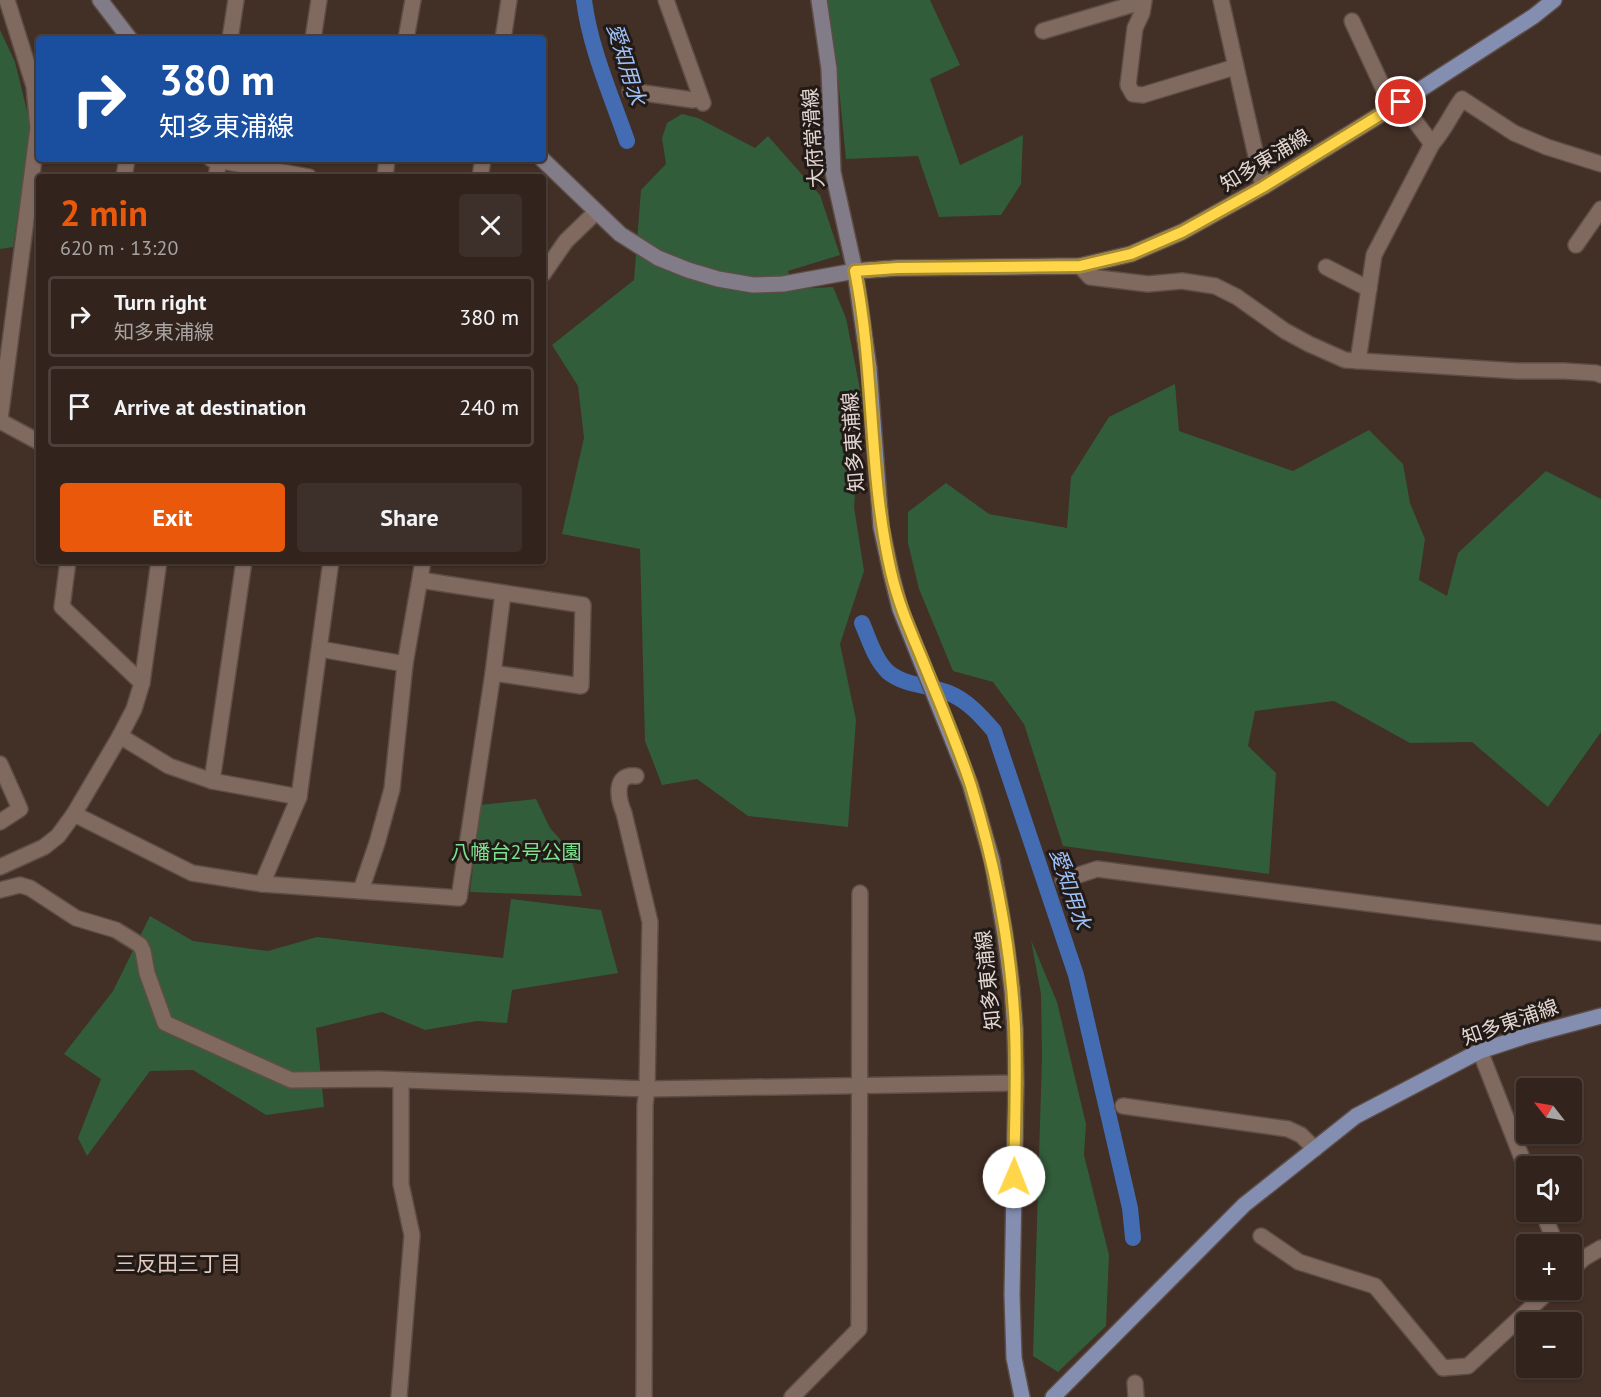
<!DOCTYPE html>
<meta charset="utf-8">
<style>
body{margin:0;font-family:"PT Sans","Noto Sans JP",sans-serif;background:#3d2f29;color:#f1f3f6;height:100vh;display:flex;flex-direction:column;font-size:22px;white-space:nowrap}
*{box-sizing:border-box;margin:0}
p{font-size:20px;color:#a8a4a3}
.icon{flex:none;width:33px;height:33px;fill:none;stroke:currentColor;stroke-width:2;stroke-linecap:round;stroke-linejoin:round}
.map{position:relative;flex:1;overflow:hidden}
.panel{position:absolute;left:36px;top:174px;width:510px;height:390px;display:flex;flex-direction:column;background:#32231c;border-radius:6px;box-shadow:0 2px 4px #0004,0 0 0 2px #4d403b}
.panel>*{flex:none}
.hud{position:absolute;left:36px;top:36px;width:510px;height:126px;border-radius:6px;box-shadow:0 2px 4px #0004,0 0 0 2px #4d403b;background:#1a4fa0;color:#fff;overflow:hidden}
.needle{width:39px;rotate:301deg}
.controls{position:absolute;left:1516px;top:1078px;display:grid;gap:12px}
.controls a{display:grid;place-items:center;width:66px;height:66px;border-radius:6px;background:#32231c;box-shadow:0 2px 4px #0004,0 0 0 2px #4d403b;font-size:30px}
.pin{position:absolute;display:grid;place-items:center;width:51px;height:51px;color:#fff;margin:-26px;border:3px solid #fff;border-radius:50%;box-shadow:0 2px 6px #0007}
.me{position:absolute;width:66px;margin:-33px;rotate:1deg;stroke-linejoin:round;filter:drop-shadow(0 0 4px #0008)}
.turn{display:flex;align-items:center;gap:21px;height:126px;padding:0 24px;font-size:27px}
.turn .icon{width:78px;height:78px;stroke-width:2.5}
.turn b{display:block;font-size:42px;line-height:51px}
.round{display:grid;place-items:center;flex:none;width:63px;height:63px;border-radius:6px;background:#3d2f29}
.overview{display:flex;align-items:center;justify-content:space-between;height:102px;padding:0 24px}
h1{font-size:36px;font-weight:700;line-height:45px;color:#ea580c}
.primary-button{display:flex;gap:12px;margin-top:auto;padding:12px 24px}
.primary-button a{flex:1;height:69px;border-radius:6px;background:#ea580c;color:#fff;font-size:24px;font-weight:700;line-height:69px;text-align:center}
.primary-button a+a{background:#3d2f29;color:#f1f3f6}
ul{padding:0;list-style:none}
li{display:flex;align-items:center;gap:18px;height:81px;margin:0 12px 9px;padding:0 12px;border:3px solid #4d403b;border-radius:6px}
li div{flex:1}
li b{display:block;font-size:22px}
li em{font-style:normal}
.map>svg:first-child{display:block}
</style>
<div class="map">
<svg width="1601" height="1397" viewBox="0 0 1601 1397">
<rect width="100%" height="100%" fill="#422f26"/>
<g fill="#325d3a">
<path d="M826,0H930L960,65L930,79L960,165L1023,135L1021,184L1001,215L939,217L918,156L846,159L837,68Z"/>
<path d="M0,30L15,62L31,127L13,247L0,249Z"/>
<path d="M682,114L698,118L755,148L768,136L820,195L840,255L788,271L794,289L833,287L846,318L862,400L854,507L864,571L840,644L856,720L848,827L748,816L697,779L662,785L645,741L640,549L562,534L584,438L578,386L552,345L634,280L641,190L666,164L662,138L667,123Z"/>
<path d="M1175,384L1179,431L1293,471L1369,430L1403,464L1410,503L1425,539L1419,580L1447,596L1458,553L1546,471L1601,499V732L1548,807L1472,742L1410,743L1334,701L1255,711L1248,746L1276,773L1269,874L1063,846L1024,724L993,682L953,671L919,589L908,543V512L946,483L989,514L1067,528L1071,477L1109,417Z"/>
<path d="M536,799L550,828L568,848L582,896L470,892L480,805Z"/>
<path d="M511,899L601,910L618,973L512,990L507,1023L477,1021L425,1030L382,1012L316,1028L324,1107L266,1115L193,1070L150,1071L87,1156L78,1138L101,1079L64,1054L113,991L150,916L193,941L268,951L317,937L503,958Z"/>
<path d="M1031,940L1057,1002L1086,1124L1084,1155L1109,1255L1106,1326L1058,1372L1033,1356L1042,1057L1041,994Z"/>
</g>
<g fill="none" stroke-linecap="round" stroke-linejoin="round">
<g stroke="#436cb2" stroke-width="16">
<path d="M584,0C590,48 611,95 627,141"/>
<path d="M862,623C869,639 875,660 888,672C905,686 929,685 949,693C968,701 981,716 994,731L1076,975L1130,1208L1133,1238"/>
</g>
<defs>
<g id="street">
<path d="M666,0L703,103"/>
<path d="M1221,0L1263,187"/>
<path d="M1352,21L1392,107"/>
<path d="M1043,31L1144,1L1142,13L1135,28L1128,85L1133,94L1143,95L1235,67"/>
<path d="M230,39L236,0"/>
<path d="M313,39L319,0"/>
<path d="M406,39L413,0"/>
<path d="M503,39L509,0"/>
<path d="M630,91L693,100L701,98"/>
<path d="M1401,102L1432,144"/>
<path d="M211,159L309,177"/>
<path d="M124,177L127,159"/>
<path d="M216,177L219,161"/>
<path d="M385,177L387,159"/>
<path d="M480,177L483,159"/>
<path d="M1576,245L1601,209"/>
<path d="M1080,266L1090,277L1148,284L1182,281L1215,286L1237,297L1285,331L1309,344L1345,360L1517,371H1564L1596,373L1601,375"/>
<path d="M1326,267L1369,289"/>
<path d="M543,274L566,241L596,212"/>
<path d="M1358,361L1374,255L1432,144C1445,130 1451,114 1462,99L1514,133L1547,147L1601,164"/>
<path d="M0,419L38,128L34,86L7,0"/>
<path d="M0,421L39,442"/>
<path d="M68,561L62,607L142,683"/>
<path d="M244,561L212,781L299,797"/>
<path d="M320,649L405,664"/>
<path d="M493,673L503,593"/>
<path d="M120,736L169,766L212,781"/>
<path d="M0,764L20,809L0,822"/>
<path d="M636,776C613,773 618,799 624,813L650,922L647,1089L645,1105L644,1397"/>
<path d="M74,814L192,873L262,884L459,898L493,673L581,686L583,605L420,580"/>
<path d="M0,867L44,847L58,836L74,814L120,736L134,709L142,683L159,561"/>
<path d="M1063,880L1097,869L1601,933"/>
<path d="M262,884L299,797L331,561"/>
<path d="M0,890L20,885L30,888L76,918L116,930L140,945L143,951L147,973L165,1023L291,1080L379,1079L647,1089L1016,1083"/>
<path d="M361,890L377,843L392,789L405,664L423,561"/>
<path d="M1480,1051L1527,1171"/>
<path d="M1123,1106L1288,1129L1301,1135L1315,1149"/>
<path d="M1543,1212L1556,1245"/>
<path d="M1261,1236L1299,1262L1375,1286L1443,1368L1468,1366L1550,1290"/>
<path d="M1572,1269L1584,1258L1601,1248"/>
<path d="M1135,1383L1136,1397"/>
<path d="M399,1397L412,1235L401,1184V1081"/>
<path d="M792,1397L859,1329L860,893"/>
</g>
<g id="secondary">
<path d="M100,0L130,39"/>
<path d="M542,159L620,234L658,258L688,270L718,279L753,285L783,284L855,271L833,172L829,69L819,0"/>
</g>
<g id="primary">
<path d="M1022,1397L1014,1358L1012,1295L1016,1083L1015,1029L1012,989L1005,935L992,860L970,784L900,609L891,573L881,527L869,368L855,271L897,268L1080,266L1131,254L1182,232L1263,187L1401,102L1534,16L1554,0"/>
<path d="M1053,1397L1244,1205L1356,1116L1480,1051L1526,1036L1601,1016"/>
</g>
</defs>
<use href="#street" stroke="#5d4d46" stroke-width="18"/>
<use href="#secondary" stroke="#5d4d46" stroke-width="18"/>
<use href="#primary" stroke="#5d4d46" stroke-width="18"/>
<use href="#street" stroke="#806a60" stroke-width="15"/>
<use href="#secondary" stroke="#827c88" stroke-width="15"/>
<use href="#primary" stroke="#848eb1" stroke-width="15"/>
</g>
<g fill="none" stroke-linecap="round" stroke-linejoin="round">
<defs>
<path id="route" d="M1014,1177C1015,1128 1017,1078 1015,1028C1011,946 995,864 971,786C957,743 939,701 922,659C910,630 898,603 891,572C868,473 875,371 855,271L897,268L1080,266L1131,254L1182,232L1263,187L1401,102"/>
</defs>
<use href="#route" stroke="#a68a30" stroke-width="15"/>
<use href="#route" stroke="#ffd54a" stroke-width="10"/>
</g>
<g text-anchor="middle" stroke-width="6" stroke-linejoin="round" paint-order="stroke">
<g font-size="20" fill="#e4d7d2" stroke="#221a16">
<text transform="translate(813 138) rotate(-94)" y="7">大府常滑線</text>
<text transform="translate(1265 160) rotate(-31)" y="7">知多東浦線</text>
<text transform="translate(853 442) rotate(-94)" y="7">知多東浦線</text>
<text transform="translate(988 980) rotate(-96)" y="7">知多東浦線</text>
<text transform="translate(1510 1022) rotate(-19)" y="7">知多東浦線</text>
</g>
<g font-size="20" fill="#7ce28f" stroke="#221a16">
<text x="516" y="859">八幡台2号公園</text>
</g>
<g font-size="21" font-style="italic" fill="#9ec1fa" stroke="#221a16">
<text transform="translate(626 64) rotate(73)" y="7">愛知用水</text>
<text transform="translate(1070 889) rotate(71)" y="7">愛知用水</text>
</g>
<g font-size="21" fill="#e1c9be" stroke="#221a16">
<text x="178" y="1271">三反田三丁目</text>
</g>
</g>
</svg>
<div class="controls">
<a><svg class="needle" viewBox="-14 -14 28 28"><path d="M0-13l5 13h-10z" fill="#e53935"/><path d="M0 13l5-13h-10z" fill="#a8a4a3"/></svg></a>
<a><svg class="icon" aria-label="sound" viewBox="0 0 24 24"><path d="M4 9h4l5-4v14l-5-4H4zM17 9q2 3 0 6"/></svg></a>
<a>+</a>
<a>−</a>
</div>
<div class="pin" style="left:1401px;top:102px;background:#d93025"><svg class="icon" aria-label="arrive" viewBox="0 0 24 24"><path d="M6 21V4h12l-3 4 3 4H6"/></svg></div>
<svg class="me" style="left:1014px;top:1177px" viewBox="-20 -20 40 40"><circle r="19" fill="#fff"/><path d="M0-13L10 11 0 6-10 11z" fill="#ffd54a"/></svg>
<div class="hud">
<div class="turn"><svg class="icon" aria-label="right" viewBox="0 0 24 24"><path d="M7 20v-9h11M14 6l5 5-5 5"/></svg><div><b>380 m</b>知多東浦線</div></div>
</div>
<section class="panel">
<div class="overview"><div><h1>2 min</h1><p>620 m · 13:20</p></div><a class="round"><svg class="icon" aria-label="close" viewBox="0 0 24 24"><path d="M6 6l12 12M18 6L6 18"/></svg></a></div>
<ul>
<li><svg class="icon" aria-label="right" viewBox="0 0 24 24"><path d="M7 20v-9h11M14 6l5 5-5 5"/></svg><div><b>Turn right</b><p>知多東浦線</p></div><em>380 m</em></li>
<li><svg class="icon" aria-label="arrive" viewBox="0 0 24 24"><path d="M6 21V4h12l-3 4 3 4H6"/></svg><div><b>Arrive at destination</b></div><em>240 m</em></li>
</ul>
<div class="primary-button"><a>Exit</a><a>Share</a></div>
</section>
</div>
